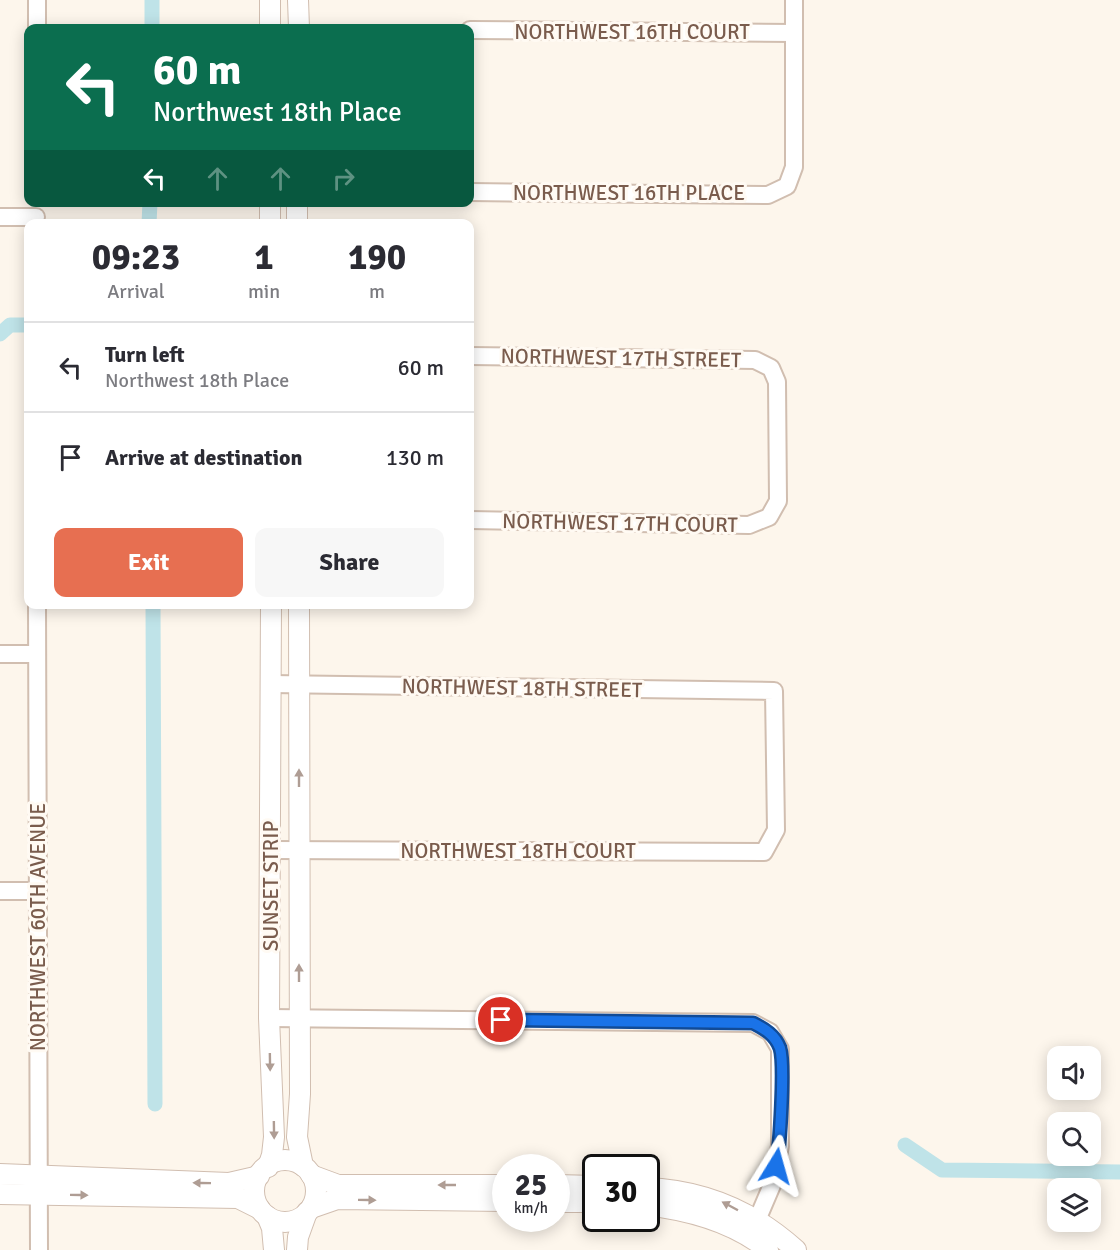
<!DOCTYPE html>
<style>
body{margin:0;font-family:Signika,sans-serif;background:#f7f7f7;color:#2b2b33;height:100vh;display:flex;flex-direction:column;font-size:22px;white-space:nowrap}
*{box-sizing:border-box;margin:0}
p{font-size:20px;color:#7c7c81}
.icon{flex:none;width:33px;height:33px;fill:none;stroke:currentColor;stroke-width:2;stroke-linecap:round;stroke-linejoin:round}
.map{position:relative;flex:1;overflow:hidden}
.panel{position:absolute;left:24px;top:219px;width:450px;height:390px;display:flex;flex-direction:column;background:#fff;border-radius:12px;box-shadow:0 3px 15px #0003}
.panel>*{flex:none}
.top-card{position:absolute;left:24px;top:24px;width:450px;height:183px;border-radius:12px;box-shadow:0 3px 15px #0003;background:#0b6e4f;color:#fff;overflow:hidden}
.fabs{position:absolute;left:1047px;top:1046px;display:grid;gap:12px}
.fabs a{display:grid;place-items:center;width:54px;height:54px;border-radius:12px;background:#fff;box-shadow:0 3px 15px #0003;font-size:30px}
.speed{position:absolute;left:492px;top:1154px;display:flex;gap:12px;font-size:30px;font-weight:700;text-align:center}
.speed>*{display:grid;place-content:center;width:78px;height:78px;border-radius:50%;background:#fff;box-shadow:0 3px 15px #0003;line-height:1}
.speed small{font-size:15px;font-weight:400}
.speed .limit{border:3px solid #111;border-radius:9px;background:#fff;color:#111}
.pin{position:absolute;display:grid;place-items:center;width:51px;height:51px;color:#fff;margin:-26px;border:3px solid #fff;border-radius:50%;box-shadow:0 2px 6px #0007}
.me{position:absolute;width:66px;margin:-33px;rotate:8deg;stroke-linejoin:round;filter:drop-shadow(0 0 4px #0008)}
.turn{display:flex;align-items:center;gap:21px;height:126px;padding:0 30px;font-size:27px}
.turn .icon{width:78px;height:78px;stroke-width:2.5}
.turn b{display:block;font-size:42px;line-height:51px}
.lanes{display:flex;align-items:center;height:57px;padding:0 30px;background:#0003;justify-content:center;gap:30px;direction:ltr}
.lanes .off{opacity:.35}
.eta{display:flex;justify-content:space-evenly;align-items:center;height:102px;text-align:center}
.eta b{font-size:36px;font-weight:800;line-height:42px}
.cta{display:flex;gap:12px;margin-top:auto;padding:12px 30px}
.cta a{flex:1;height:69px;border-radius:12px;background:#e76f51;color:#fff;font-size:24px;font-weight:800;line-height:69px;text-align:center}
.cta a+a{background:#f7f7f7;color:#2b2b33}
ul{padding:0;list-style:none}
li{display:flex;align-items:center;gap:18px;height:90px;padding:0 30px;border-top:2px solid #e1e1e2}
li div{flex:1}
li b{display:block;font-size:22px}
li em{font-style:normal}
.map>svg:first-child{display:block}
</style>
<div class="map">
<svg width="1120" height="1250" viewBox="0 0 1120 1250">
<rect width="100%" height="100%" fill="#fdf6ec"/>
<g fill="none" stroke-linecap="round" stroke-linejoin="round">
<g stroke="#bfe3e8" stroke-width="15">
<path d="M152,28V0"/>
<path d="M149,224L150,202"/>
<path d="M0,334L10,325H28"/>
<path d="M153,604L155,1104"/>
<path d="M905,1145L942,1170L1120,1172"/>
</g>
<defs>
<g id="minor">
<path d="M37,28V0"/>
<path d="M470,30L794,33"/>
<path d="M470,192L768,195L787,186L794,167V0"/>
<path d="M0,217H36"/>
<path d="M470,356L755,360L771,368L777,382L778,501L769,517L749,525L470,520"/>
<path d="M37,604L39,1250"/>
<path d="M0,654H37"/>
<path d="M271,684L774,691L776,830L764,852L272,850"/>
<path d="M0,891H38"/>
<path d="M269,1018L753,1023L770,1032L780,1049V1146L772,1185L752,1232"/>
</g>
<g id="tertiary">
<path d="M270,0V28"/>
<path d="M298,0L299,28"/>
<path d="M297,202V224"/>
<path d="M270,224V202"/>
<path d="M299,604L300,1094L297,1137L303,1166"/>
<circle cx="285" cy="1191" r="31"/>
<path d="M268,1167L272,1155L274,1137L269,1018L271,604"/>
<path d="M0,1174L229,1183L259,1176"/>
<path d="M311,1175L338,1185H506"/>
<path d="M556,1185L596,1186"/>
<path d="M646,1188C703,1190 754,1212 796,1250"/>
<path d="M0,1194L238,1198L260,1209"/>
<path d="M556,1202H596"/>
<path d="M646,1205C689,1210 734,1222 768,1250"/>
<path d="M311,1208L337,1199L506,1201"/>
<path d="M267,1216L272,1228L274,1250"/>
<path d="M297,1250L298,1237L307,1212"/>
</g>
</defs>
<use href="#minor" stroke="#d1beb0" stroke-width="20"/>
<use href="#tertiary" stroke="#d1beb0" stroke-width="22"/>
<use href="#minor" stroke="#fff" stroke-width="16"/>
<use href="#tertiary" stroke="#fff" stroke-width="20"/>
</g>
<defs><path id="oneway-solid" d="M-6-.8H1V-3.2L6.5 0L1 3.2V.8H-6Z" transform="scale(1.5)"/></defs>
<g fill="#af9d94">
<use href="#oneway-solid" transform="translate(299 778) rotate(-90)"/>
<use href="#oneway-solid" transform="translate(299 973) rotate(-90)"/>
<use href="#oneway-solid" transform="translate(270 1062) rotate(89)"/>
<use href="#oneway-solid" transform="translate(274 1130) rotate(89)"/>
<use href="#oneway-solid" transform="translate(202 1183) rotate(-179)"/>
<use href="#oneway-solid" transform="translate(447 1185) rotate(-180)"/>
<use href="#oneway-solid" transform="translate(79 1195) rotate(1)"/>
<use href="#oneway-solid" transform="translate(367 1200) rotate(1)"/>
<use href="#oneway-solid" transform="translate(730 1206) rotate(-152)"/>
</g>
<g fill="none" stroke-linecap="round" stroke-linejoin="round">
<defs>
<path id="route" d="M501,1020L753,1023C765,1029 775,1035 780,1048C785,1065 780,1147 776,1166"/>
</defs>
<use href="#route" stroke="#114b97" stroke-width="15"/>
<use href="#route" stroke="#1a73e8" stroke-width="10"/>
</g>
<g text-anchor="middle" stroke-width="6" stroke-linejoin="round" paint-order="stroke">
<g font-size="21" fill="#7a5c4d" stroke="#fffaf3">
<text x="632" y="39">NORTHWEST 16TH COURT</text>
<text x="629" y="200">NORTHWEST 16TH PLACE</text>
<text transform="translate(621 358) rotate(1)" y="7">NORTHWEST 17TH STREET</text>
<text transform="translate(620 523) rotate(1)" y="7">NORTHWEST 17TH COURT</text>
<text transform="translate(522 688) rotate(1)" y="7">NORTHWEST 18TH STREET</text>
<text x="518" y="858">NORTHWEST 18TH COURT</text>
<text transform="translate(271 886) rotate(-90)" y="7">SUNSET STRIP</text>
<text transform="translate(38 927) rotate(-90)" y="7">NORTHWEST 60TH AVENUE</text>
</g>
</g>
</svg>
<div class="fabs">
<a><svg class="icon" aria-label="sound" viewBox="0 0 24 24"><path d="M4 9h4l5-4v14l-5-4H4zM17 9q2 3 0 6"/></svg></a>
<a><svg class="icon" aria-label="search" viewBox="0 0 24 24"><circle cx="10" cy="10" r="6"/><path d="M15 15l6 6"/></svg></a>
<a><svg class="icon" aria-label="layers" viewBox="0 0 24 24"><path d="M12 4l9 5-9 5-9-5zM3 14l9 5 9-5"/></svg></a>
</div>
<div class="speed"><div>25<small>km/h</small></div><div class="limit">30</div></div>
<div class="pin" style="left:501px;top:1020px;background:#d93025"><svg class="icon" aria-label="arrive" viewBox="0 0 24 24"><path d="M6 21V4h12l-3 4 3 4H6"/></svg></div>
<svg class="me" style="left:776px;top:1166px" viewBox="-20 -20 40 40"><path d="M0-17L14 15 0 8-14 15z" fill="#1a73e8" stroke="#fff" stroke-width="4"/></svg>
<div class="top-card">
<div class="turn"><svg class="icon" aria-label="left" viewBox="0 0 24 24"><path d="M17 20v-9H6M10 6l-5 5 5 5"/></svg><div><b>60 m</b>Northwest 18th Place</div></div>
<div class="lanes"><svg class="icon" aria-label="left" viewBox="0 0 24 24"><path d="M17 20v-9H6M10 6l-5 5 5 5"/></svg><svg class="icon off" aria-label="ahead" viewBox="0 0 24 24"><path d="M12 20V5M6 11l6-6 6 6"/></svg><svg class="icon off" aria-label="ahead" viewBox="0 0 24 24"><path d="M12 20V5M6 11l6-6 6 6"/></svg><svg class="icon off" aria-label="right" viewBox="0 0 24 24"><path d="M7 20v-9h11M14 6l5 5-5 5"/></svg></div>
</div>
<section class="panel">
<div class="eta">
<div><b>09:23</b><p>Arrival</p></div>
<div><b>1</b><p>min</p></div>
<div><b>190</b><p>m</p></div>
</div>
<ul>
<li><svg class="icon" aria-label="left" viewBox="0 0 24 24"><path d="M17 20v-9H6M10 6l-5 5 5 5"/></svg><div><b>Turn left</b><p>Northwest 18th Place</p></div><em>60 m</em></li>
<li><svg class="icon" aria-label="arrive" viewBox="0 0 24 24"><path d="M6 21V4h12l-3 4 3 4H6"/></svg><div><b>Arrive at destination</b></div><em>130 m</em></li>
</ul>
<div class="cta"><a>Exit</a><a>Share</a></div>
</section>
</div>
